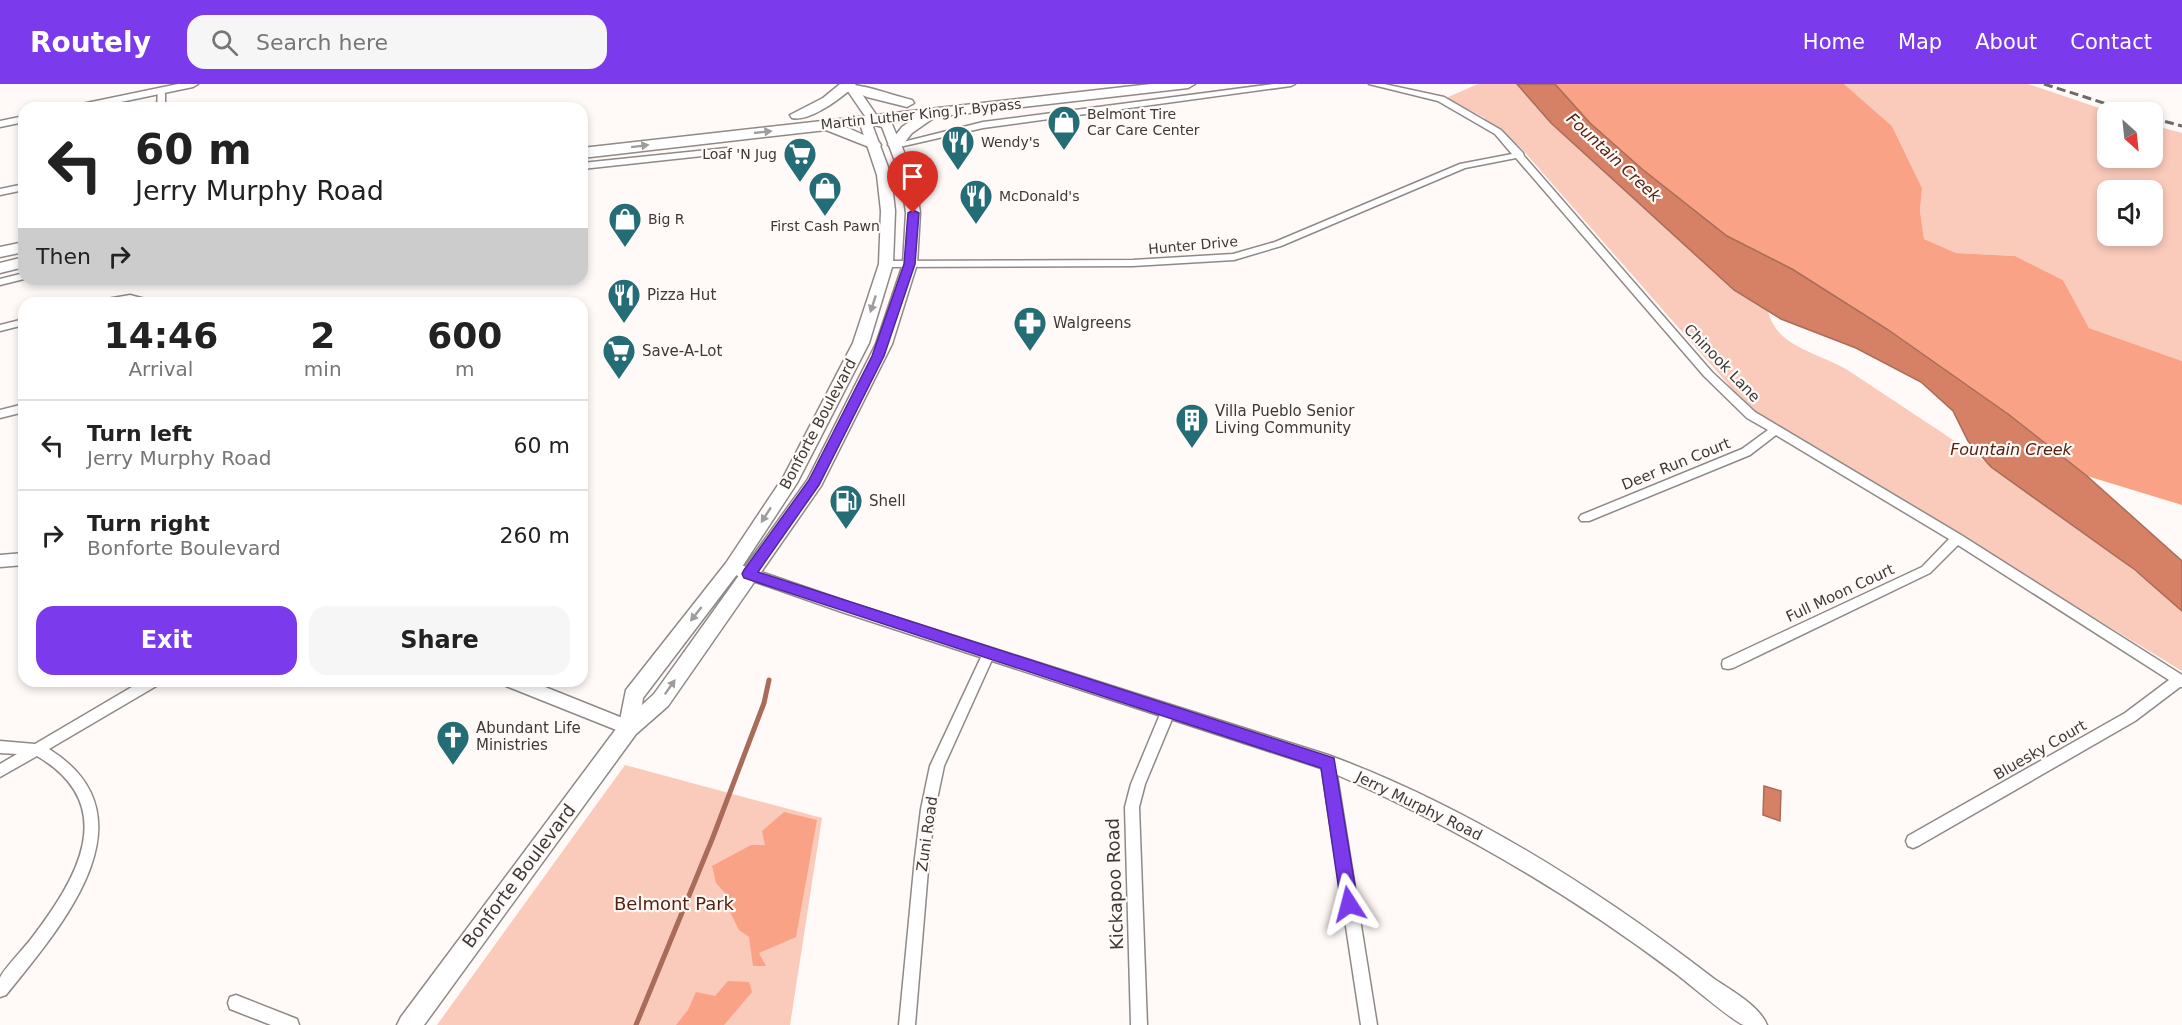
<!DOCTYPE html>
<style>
body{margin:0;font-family:"DejaVu Sans",sans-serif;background:#f6f6f6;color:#222;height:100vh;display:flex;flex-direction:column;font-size:22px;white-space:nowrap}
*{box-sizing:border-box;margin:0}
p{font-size:20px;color:#767676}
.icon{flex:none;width:33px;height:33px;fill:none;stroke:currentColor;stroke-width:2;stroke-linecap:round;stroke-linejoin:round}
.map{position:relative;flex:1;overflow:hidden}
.sheet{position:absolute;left:18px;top:213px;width:570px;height:390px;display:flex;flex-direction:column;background:#fff;border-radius:18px;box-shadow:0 3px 9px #0003}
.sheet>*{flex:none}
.banner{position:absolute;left:18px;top:18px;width:570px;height:183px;border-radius:18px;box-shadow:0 3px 9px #0003;background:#fff;color:#222;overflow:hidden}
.needle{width:39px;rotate:153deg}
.buttons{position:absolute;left:2097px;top:18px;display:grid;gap:12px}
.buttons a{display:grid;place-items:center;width:66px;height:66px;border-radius:12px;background:#fff;box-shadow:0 3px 9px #0003;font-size:30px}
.pin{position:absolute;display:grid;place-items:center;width:51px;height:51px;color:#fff;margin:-62px -26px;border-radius:50% 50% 50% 0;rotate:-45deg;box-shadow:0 0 6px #0007}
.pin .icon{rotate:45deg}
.me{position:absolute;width:66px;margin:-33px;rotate:351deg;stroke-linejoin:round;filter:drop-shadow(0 0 4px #0008)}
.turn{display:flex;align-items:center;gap:21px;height:126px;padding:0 18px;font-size:27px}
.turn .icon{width:78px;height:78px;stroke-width:2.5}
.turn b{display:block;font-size:42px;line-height:51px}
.then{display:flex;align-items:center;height:57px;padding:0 18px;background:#0003;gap:12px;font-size:22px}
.eta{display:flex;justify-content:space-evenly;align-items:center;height:102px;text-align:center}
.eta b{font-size:36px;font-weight:800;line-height:42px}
.cta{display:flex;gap:12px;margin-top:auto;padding:12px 18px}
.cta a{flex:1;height:69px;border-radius:18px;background:#7c3aed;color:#fff;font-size:24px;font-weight:800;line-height:69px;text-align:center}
.cta a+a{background:#f6f6f6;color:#222}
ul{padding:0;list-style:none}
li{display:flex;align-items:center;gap:18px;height:90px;padding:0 18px;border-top:2px solid #e0e0e0}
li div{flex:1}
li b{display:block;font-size:22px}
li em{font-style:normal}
header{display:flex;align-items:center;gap:36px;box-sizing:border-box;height:84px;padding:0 30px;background:#7c3aed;color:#fff}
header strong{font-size:28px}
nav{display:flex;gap:33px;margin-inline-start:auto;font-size:21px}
.search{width:420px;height:54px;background:#f6f6f6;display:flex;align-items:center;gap:15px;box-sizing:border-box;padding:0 21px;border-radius:18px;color:#767676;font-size:22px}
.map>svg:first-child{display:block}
</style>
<header>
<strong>Routely</strong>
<div class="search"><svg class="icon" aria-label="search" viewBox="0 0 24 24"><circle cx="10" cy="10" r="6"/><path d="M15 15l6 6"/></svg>Search here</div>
<nav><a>Home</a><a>Map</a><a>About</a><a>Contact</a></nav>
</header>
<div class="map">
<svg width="2182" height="941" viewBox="0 0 2182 941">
<rect width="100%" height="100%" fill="#fff9f7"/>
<g fill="#facabb" fill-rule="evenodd">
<path d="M1478,0H1517L1521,3L1551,39L1632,114L1683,158L1734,206L1768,227C1777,265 1821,269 1849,287C1962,362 2080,437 2182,527V587L1749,324L1520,63L1483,33L1446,14Z"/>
<path d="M1844,0H2028L2111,28H2108V74H2152L2153,41L2182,49V277L2089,244L2063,196L2015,172L1956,169L1924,155L1920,127L1922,104L1892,42ZM2108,106H2152V152H2108Z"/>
<path d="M625,681L822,734L790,941H437Z"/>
</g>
<g fill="#faa286">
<path d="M1555,0H1844L1892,42L1922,104L1920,127L1924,155L1956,169L2015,172L2063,196L2089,244L2182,277V421L2087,392L2008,330L1887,245L1792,185L1727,152L1642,85L1590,39Z"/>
<path d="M784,728L817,736L796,853L759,869L766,882H753L749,853L739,846L731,830L725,809L716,799L712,782L751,761H765L762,747Z"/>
<path d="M728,897L749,898L752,908L724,941H676L688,926L696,908L715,912Z"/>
</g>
<g fill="#d68166" stroke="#a86c58" stroke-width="1.5">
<path d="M1517,0H1555L1590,39L1642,85L1727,152L1792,185L1887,245L2008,330L2087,392L2182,477V527L2135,486L1991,383L1968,357L1953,327L1921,298L1856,264L1781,235L1734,206L1551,39Z"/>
<path d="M1764,702L1781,707L1780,737L1763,731Z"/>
</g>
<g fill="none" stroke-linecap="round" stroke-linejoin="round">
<path stroke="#a86c58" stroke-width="5" d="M636,941L713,753L764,619L769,596"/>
<defs>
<g id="minor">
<path d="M1273,0H1295L1291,2L983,44L895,64L891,61L983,38Z"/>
<path d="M1369,0H1384L1444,13L1501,46L1523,69L1524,72L1712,288L1755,328L1961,451L2182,591V603H2180L2135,637L1918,762L1913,764L1908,762L1906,757L1908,752L2125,629L2169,596L1958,461L1930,489L1733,584L1728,585L1723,584L1722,580L1723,576L1922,483L1949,455L1776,351L1750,371L1589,437H1581L1579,434L1581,431L1742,365L1768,346L1747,334L1704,292L1516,74L1465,84L1281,162L1234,176L1133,182L886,183L881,180L886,177L1133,176L1233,170L1275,158L1460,80L1512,70L1495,50L1438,17Z"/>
<path d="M158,5L165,7V24H157Z"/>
<path d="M727,64L731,67L730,69L582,85V79Z"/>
<path d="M24,100V106L0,111V105Z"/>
<path d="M24,189V195L0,201V195Z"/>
<path d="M130,211L153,217L155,219L130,217L96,219L101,216Z"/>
<path d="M24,235V241L0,247V241Z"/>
<path d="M24,320V328L0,334V326Z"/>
<path d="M989,564L994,565L995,569L944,682L935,725L929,774L915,941H899L915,774L921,725L930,682L983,569L984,565Z"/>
<path d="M142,597H160L158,601L49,665C158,733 60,844 6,911L0,913C0,907 0,900 0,894C2,887 25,863 31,855C76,796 122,722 37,672L0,693V680L17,670L0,669V657L35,660Z"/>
<path d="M1168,622L1173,624L1175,628L1145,700L1139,723L1147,941H1131L1125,723L1131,700L1161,628L1163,624Z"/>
<path d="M1328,673L1333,675L1335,679L1377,941H1361L1321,679L1323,675Z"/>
<path d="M236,911L297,935L299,941H271L230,925L228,919L230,913Z"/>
</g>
<g id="tertiary">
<path d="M178,0H198L193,3L92,24H72L77,21Z"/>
<path d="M24,32V38L0,43V37Z"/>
<path d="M24,469V481L0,483V471Z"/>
<path d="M732,478L851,519L1328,671C1467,722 1596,804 1713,894C1730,906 1759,921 1767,941C1760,941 1751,941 1744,941C1736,940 1686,897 1675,889C1566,807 1450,740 1324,685L842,528L727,488L724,484L727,480Z"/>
<path d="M504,597H530L635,639L637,644L635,649L629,651L506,602Z"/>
</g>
<path id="secondary" d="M843,0H855L877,32L891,38L915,93L920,129L917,180L892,260L821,402L668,622L636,650L424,941H397L401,933L619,641L626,606L726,479L784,392L853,259L879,180L881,127L877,91L861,43L867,35ZM875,41L882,43L901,93L906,129L903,180L876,260L808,395L654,610L642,621L643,614L738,489L797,399L869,259L893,180L895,127L891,91L873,43Z"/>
<g id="trunk">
<path d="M840,0C865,0 887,10 912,16L914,19L907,23L867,13L850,6C838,16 809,38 792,34L790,31L823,14Z"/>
<path d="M1151,0H1195L1188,4L935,33L912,49L900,64L895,65L888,61L902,43L912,36L846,43L879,58L881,61L879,64L874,65L826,46L582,74V64Z"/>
<path d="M24,158V168L0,173V163Z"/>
<path d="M24,173V183L0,189V179Z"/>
</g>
</defs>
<use href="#minor" stroke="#8f8987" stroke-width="3"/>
<use href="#tertiary" stroke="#8f8987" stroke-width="3"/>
<use href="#secondary" stroke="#8f8987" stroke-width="3"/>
<use href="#trunk" stroke="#8f8987" stroke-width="3"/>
<use href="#minor" fill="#fff" fill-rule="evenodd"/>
<use href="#tertiary" fill="#fff" fill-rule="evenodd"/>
<use href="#secondary" fill="#fff" fill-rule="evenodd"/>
<use href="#trunk" fill="#fff" fill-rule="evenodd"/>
<g stroke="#6d6a69" stroke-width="3" stroke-dasharray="9 4.5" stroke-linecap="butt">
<path d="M2044,0L2132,28"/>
<path d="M2152,34L2182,42"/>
</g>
</g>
<defs><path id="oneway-solid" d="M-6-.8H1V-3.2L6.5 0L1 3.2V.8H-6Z" transform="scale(1.5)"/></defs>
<g fill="#9e9c9c">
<use href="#oneway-solid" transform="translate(763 48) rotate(-6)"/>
<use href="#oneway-solid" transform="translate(640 62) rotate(-7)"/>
<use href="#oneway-solid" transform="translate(873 220) rotate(108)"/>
<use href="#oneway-solid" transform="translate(766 431) rotate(123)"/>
<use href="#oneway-solid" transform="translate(696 530) rotate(128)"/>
<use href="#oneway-solid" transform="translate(670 603) rotate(-55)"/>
</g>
<path fill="#7c3aed" stroke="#51269a" stroke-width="1.5" d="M913,126L919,129L915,180L884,272L819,401L758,488L1334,674L1358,820L1355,826L1349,828L1343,826L1341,820L1321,684L744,494L742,490L744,486L809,396L872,272L904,180L908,129Z"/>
<defs>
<symbol id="shop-pin" viewBox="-11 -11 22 30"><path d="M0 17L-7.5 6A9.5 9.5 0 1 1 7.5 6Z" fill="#246d77" stroke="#fff9f7"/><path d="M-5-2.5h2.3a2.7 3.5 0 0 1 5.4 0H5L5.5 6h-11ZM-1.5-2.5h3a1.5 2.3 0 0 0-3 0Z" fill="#fff"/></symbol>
<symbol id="restaurant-pin" viewBox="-11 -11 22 30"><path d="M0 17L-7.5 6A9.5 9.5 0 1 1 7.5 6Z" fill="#246d77" stroke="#fff9f7"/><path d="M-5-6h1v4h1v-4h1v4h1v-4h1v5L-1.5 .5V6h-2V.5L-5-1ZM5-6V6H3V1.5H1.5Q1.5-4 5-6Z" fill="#fff"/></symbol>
<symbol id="supermarket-pin" viewBox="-11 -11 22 30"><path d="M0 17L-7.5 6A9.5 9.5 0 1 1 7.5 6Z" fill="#246d77" stroke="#fff9f7"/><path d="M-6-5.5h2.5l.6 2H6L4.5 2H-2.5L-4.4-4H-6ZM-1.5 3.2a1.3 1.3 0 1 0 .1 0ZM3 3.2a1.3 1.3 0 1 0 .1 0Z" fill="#fff"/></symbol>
<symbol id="pharmacy-pin" viewBox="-11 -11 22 30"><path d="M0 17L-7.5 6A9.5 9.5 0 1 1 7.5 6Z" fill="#246d77" stroke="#fff9f7"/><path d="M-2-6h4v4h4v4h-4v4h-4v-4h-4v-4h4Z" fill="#fff"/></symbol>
<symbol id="building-pin" viewBox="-11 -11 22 30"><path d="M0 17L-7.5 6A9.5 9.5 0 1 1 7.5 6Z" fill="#246d77" stroke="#fff9f7"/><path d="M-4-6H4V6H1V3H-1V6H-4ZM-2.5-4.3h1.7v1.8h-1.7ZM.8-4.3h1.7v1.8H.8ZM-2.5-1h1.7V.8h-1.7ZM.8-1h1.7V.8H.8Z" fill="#fff"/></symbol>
<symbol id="fuel-pin" viewBox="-11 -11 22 30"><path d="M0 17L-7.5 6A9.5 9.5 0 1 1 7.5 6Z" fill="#246d77" stroke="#fff9f7"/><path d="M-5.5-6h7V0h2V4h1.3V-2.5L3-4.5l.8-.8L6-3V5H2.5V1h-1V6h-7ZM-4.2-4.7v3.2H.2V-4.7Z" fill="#fff"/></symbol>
<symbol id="church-pin" viewBox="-11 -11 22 30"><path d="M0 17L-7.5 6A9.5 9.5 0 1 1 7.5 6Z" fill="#246d77" stroke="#fff9f7"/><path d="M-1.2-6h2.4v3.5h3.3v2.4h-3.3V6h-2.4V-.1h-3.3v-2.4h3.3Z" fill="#fff"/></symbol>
</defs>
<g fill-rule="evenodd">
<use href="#shop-pin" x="1045" y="19" width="38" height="52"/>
<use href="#restaurant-pin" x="939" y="39" width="38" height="52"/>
<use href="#supermarket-pin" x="781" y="51" width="38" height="52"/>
<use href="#shop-pin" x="806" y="85" width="38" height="52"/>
<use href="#restaurant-pin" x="957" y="93" width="38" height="52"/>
<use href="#shop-pin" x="606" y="116" width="38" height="52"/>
<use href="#restaurant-pin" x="605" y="192" width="38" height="52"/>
<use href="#pharmacy-pin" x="1011" y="220" width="38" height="52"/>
<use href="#supermarket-pin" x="600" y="248" width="38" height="52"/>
<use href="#building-pin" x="1173" y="317" width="38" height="52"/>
<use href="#fuel-pin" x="827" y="398" width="38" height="52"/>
<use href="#church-pin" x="434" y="634" width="38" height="52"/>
</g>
<g text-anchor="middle" stroke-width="4.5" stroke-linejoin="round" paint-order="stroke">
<g font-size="14" fill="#3c3a39" stroke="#fff9f7">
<text transform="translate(921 30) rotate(-6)" y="5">Martin Luther King Jr. Bypass</text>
<text transform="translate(1193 161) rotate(-5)" y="5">Hunter Drive</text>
</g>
<g font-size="14" fill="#3c3a39" stroke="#fff9f7" text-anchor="start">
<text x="1087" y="35">Belmont Tire<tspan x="1087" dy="16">Car Care Center</tspan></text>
<text x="981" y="63">Wendy's</text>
<text x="777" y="75" text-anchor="end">Loaf 'N Jug</text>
<text x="999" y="117">McDonald's</text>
<text x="648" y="140">Big R</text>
<text x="825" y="147" text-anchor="middle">First Cash Pawn</text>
</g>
<g font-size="15" fill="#3c3a39" stroke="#fff9f7" text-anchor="start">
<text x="647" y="216">Pizza Hut</text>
<text x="1053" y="244">Walgreens</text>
<text x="642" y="272">Save-A-Lot</text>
<text x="1215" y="332">Villa Pueblo Senior<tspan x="1215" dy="17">Living Community</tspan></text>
<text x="869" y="422">Shell</text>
<text x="476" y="649">Abundant Life<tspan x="476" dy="17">Ministries</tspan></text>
</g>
<g font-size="15" fill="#3c3a39" stroke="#fff9f7">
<text transform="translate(1722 279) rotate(46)" y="5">Chinook Lane</text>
<text transform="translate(818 340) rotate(-62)" y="5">Bonforte Boulevard</text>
<text transform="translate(1676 380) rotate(-22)" y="5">Deer Run Court</text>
<text transform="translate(1840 509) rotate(-25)" y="5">Full Moon Court</text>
<text transform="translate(2040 666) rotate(-30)" y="5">Bluesky Court</text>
<text transform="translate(1419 722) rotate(26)" y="5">Jerry Murphy Road</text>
<text transform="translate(927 750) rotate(-82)" y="5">Zuni Road</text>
</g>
<g font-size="16" font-style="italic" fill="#58210f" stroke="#fff9f7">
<text transform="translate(1614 73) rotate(43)" y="6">Fountain Creek</text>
<text x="2011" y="371">Fountain Creek</text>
</g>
<g font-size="18" fill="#3c3a39" stroke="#fff9f7">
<text transform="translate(519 792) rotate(-53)" y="6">Bonforte Boulevard</text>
<text transform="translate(1115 800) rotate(-92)" y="6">Kickapoo Road</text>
</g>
<g font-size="18" fill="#551f0d" stroke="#fff9f7">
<text x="674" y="826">Belmont Park</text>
</g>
</g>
</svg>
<div class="buttons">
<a><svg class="needle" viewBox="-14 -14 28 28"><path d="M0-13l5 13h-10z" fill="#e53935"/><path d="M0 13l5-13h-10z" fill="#767676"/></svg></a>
<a><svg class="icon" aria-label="sound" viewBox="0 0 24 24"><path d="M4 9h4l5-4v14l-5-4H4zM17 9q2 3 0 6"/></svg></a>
</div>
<div class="pin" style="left:913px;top:129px;background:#d93025"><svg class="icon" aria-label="arrive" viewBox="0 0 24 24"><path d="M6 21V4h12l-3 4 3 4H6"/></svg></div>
<svg class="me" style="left:1349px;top:820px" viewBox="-20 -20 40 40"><path d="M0-17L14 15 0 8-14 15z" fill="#7c3aed" stroke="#fff" stroke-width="4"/></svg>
<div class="banner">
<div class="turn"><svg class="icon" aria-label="left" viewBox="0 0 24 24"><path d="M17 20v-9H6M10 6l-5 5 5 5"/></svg><div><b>60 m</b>Jerry Murphy Road</div></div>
<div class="then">Then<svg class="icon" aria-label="right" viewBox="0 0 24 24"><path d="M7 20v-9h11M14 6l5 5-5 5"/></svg></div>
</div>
<section class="sheet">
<div class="eta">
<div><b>14:46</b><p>Arrival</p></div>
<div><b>2</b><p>min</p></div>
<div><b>600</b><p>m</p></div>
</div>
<ul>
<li><svg class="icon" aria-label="left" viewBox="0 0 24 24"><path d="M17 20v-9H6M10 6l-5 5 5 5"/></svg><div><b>Turn left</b><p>Jerry Murphy Road</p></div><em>60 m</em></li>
<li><svg class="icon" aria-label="right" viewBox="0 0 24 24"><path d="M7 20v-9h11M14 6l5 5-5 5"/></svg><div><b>Turn right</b><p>Bonforte Boulevard</p></div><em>260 m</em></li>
</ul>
<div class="cta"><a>Exit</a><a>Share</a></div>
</section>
</div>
